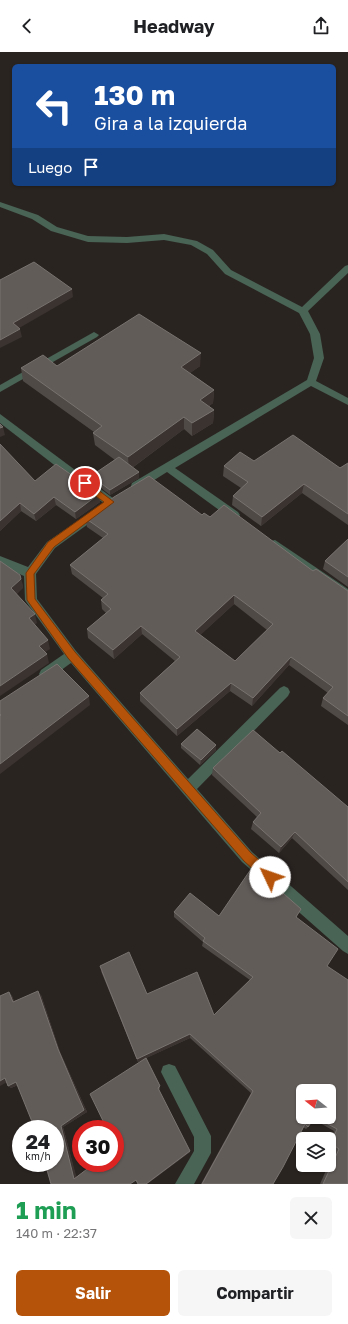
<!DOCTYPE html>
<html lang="es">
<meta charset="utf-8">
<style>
body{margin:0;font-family:"Golos Text",sans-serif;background:#f6f6f6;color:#202124;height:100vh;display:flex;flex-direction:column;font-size:15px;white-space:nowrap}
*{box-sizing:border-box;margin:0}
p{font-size:13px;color:#757577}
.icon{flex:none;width:22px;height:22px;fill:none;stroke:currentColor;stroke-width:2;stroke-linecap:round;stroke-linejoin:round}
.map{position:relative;height:1132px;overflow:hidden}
.drawer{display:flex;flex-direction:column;background:#fff;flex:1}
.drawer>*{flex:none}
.guide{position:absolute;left:12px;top:12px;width:324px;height:122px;border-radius:6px;box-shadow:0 1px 3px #0004;background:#1a4fa0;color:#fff;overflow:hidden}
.needle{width:26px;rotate:287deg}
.buttons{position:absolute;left:296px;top:1032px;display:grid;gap:8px}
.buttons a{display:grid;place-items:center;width:40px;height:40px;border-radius:6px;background:#fff;box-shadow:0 1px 3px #0004;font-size:20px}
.speed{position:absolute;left:12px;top:1068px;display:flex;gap:8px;font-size:20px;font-weight:700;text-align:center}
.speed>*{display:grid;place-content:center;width:52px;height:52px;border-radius:50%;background:#fff;box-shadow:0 1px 3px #0004;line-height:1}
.speed small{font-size:10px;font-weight:400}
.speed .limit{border:6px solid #d22;background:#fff;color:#111}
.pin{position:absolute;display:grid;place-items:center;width:34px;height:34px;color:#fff;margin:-17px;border:2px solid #fff;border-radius:50%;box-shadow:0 1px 4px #0007}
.me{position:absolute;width:44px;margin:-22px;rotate:312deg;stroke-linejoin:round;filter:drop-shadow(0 0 3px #0008)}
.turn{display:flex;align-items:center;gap:14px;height:84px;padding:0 16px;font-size:18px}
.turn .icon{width:52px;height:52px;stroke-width:2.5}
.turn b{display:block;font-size:28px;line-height:34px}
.then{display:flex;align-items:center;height:38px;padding:0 16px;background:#0003;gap:8px;font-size:15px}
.round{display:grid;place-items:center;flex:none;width:42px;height:42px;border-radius:6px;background:#f6f6f6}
.headline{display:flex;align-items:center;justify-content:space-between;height:68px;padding:0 16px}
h1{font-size:24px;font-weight:700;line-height:30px;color:#1e9e55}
.button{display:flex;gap:8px;margin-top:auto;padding:8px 16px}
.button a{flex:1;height:46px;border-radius:6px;background:#b45309;color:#fff;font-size:16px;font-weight:700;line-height:46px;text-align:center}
.button a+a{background:#f6f6f6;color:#202124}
header{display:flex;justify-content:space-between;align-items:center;height:52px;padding:0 16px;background:#fff;font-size:18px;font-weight:700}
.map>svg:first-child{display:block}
</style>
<header><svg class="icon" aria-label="back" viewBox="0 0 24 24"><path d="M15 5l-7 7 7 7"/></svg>Headway<svg class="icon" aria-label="share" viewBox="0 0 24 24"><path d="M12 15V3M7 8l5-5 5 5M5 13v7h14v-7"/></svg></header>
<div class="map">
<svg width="348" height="1132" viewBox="0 0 348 1132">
<rect width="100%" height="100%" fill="#2a2421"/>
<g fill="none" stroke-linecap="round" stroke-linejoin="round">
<g fill="#496355" fill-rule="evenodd">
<path d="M0,150L38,163L57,175L88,184L127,185L164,182L197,189L213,198L231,218L302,255L345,214L348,213V221L308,259L320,282L324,306L316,329L348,346V353L311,334L175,416L238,460L240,463L238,466H230L167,420L140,437H132L131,434L132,431L307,328L314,306L310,282L299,261L225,222L207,202L191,193L164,188L127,191L88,190L51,179L32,167L0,155Z"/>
<path d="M94,280L99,283L97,285L0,340V333Z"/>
<path d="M0,362L114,447L115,450L114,453H106L0,371Z"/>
<path d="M98,455L103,459L102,462L55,496L36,522L37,547L76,599L188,727L280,636L284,634L288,636L290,640L288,644L197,737L252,800L348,884V902L343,899L242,810L71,611C63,616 51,629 41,626L39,622L41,618L64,602L27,551L25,548L24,524L0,514V504L28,515L47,490Z"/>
<path d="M275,488L348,537V548L271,495L269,492L271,489Z"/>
<path d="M169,1012L175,1014L211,1084V1101L194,1132H175L194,1099V1085L161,1020L163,1014Z"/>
</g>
</g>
<g fill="#504a47" fill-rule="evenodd">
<path d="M57,314H200L190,321L214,338L213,351L209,354L214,358L213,371L192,384L184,377L132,416L139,420V426L110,443L92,429L91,424L115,408L95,393L93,381L94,380L23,329L21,316Z"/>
<path d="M0,392L35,429L99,442L100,450L76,467L56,453L36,469L21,459L0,479Z"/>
<path d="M254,409L340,416L348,411V473L302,441L261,474L232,453L233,444L241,436L223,424L224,414Z"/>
<path d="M202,463L210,465L313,519L348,539V673L321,654L323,646L328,641L289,613L252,654L230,639L177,684L140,649V641L175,609L142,582L114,607L88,586L87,577L106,561L102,557L101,548L103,546L72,522L70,513L103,486L87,475L85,466ZM234,552L267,578L235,609L200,583Z"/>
<path d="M348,487V535L323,517L325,509Z"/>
<path d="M181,692L216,698L200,713L181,696Z"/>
<path d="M280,701L348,755V838L292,786L279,801L251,777L253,770L257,765L212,723L213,716Z"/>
<path d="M301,857L296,865L327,914L348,1132H320L335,1098L329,1094V1089L334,1079L313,1067L308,1075L306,1077L303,1075L273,1132H201L251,1041L190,986L146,1006L160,1034V1036L159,1038L190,1099V1100L147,1132H138L136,1128L51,1132L55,1111L18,1033L11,1036L8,1034L7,1030L9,940L12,944L14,949L41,943L60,1000L87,1060L63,1075L76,1125L115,1111L145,1007L138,1010L101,919L147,942L214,963L250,928L202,894L203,890L174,865V860L219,864Z"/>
</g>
<g fill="#3a3330">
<path d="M72,237L73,245L14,279L13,271Z"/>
<path d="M20,277L22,285L0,296V288Z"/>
<path d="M201,301L200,314L180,328L181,315Z"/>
<path d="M214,338L213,351L200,360V348Z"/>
<path d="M214,358L213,371L192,384V371Z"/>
<path d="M184,365V377L129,418L128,405Z"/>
<path d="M3,375L5,383L0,385V376Z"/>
<path d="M139,420V426L110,443V438Z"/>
<path d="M304,432L302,441L261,474L262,465Z"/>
<path d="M99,442L100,450L76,467L75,460Z"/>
<path d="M54,445L56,453L36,469L34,462Z"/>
<path d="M20,451L21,459L0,479V469Z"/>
<path d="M20,523L23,533V536L13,546L11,536Z"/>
<path d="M234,543V552L195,588V579Z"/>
<path d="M35,562L37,571L31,576L29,566Z"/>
<path d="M141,574L142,582L114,607L113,598Z"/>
<path d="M48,588L50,597L41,603L39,594Z"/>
<path d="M47,602L49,611L0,644V634Z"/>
<path d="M291,605L289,613L252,654L253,646Z"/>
<path d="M231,631L230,639L177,684V677Z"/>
<path d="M89,644L90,653L0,722V712Z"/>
<path d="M216,693V698L200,713L201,708Z"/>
<path d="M295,780L292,786L279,801L281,795Z"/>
<path d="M38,939L41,943L60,1000L87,1060L63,1075L77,1127H74L61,1074L58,997Z"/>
<path d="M9,940L12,944L16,954L13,950Z"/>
<path d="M190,982V986L138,1010L137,1007Z"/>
<path d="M5,1026L9,1029L0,1034V1029Z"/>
<path d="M16,1030L20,1032L11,1036L8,1034Z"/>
<path d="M190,1099V1100L147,1132H146Z"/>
</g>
<g fill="#625c59" stroke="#797370" fill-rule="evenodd">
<path d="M34,210L72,237L13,271L20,277L0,288V228Z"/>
<path d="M139,262L201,301L181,315L214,338L200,348L214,358L192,371L184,365L128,405L93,381L102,374L21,316L43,303L57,314Z"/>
<path d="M0,372L3,375L0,376Z"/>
<path d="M293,383L340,416L348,411V462L304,432L262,465L233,444L248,430L224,414L240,400L254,409Z"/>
<path d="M0,392L35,429L56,412L99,442L75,460L54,445L34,462L20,451L0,469Z"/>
<path d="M119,405L139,420L110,438L91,424Z"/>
<path d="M149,424L202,463L204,461L210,465L224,453L313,519L316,517L348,539V664L323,646L333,635L291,605L253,646L231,631L177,677L140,641L180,605L141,574L113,598L87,577L111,557L101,548L108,542L70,513L108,482L85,466L114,445ZM234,543L273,572L235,609L195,579Z"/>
<path d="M348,487V525L325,509Z"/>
<path d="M0,509L20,523L21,527L11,536L35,562L29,566L48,588L39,594L47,602L0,634Z"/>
<path d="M57,612L89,644L0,712V664L1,663L0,662V649Z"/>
<path d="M197,677L216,693L201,708L181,692Z"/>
<path d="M253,678L280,701L282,699L348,755V830L295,780L281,795L253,770L261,761L213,716Z"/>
<path d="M251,817L275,834L301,857L296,865L338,897L327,914L348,928V1132H323L339,1097L331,1091L337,1077L315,1065H329V1039H303V1065H315L308,1075L305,1072L283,1115L273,1132H202L253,1039L190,982L137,1007L100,914L129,900L147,942L197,920L214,963L253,925L203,889L205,886L174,860L190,841L219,864Z"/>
<path d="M38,939L58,997L84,1058L61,1074L74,1127L95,1111H115V1077H107L90,1042L146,1006L160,1034L158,1036L190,1099L146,1132H138L136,1128L130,1132H51L45,1111H55V1077H35L16,1030L8,1034L5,1026L0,1029V944L9,940L13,950Z"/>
</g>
<path fill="#b45309" stroke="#753606" d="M85,428L114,450L54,495L34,522L35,547L75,600L251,801L274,821L275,825L274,829L270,830L266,829L244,809L68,606L27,548L26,521L48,490L104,450L82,434V429Z"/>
</svg>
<div class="buttons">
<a><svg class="needle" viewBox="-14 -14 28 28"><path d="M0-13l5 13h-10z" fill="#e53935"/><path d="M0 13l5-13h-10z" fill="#757577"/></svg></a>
<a><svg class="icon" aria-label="layers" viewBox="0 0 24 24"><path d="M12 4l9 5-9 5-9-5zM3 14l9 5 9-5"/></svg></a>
</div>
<div class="speed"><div>24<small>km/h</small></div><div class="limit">30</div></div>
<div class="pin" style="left:85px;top:431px;background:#d93025"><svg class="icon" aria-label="arrive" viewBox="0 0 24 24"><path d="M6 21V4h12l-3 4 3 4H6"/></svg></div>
<svg class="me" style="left:270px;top:825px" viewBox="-20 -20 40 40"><circle r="19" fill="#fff"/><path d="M0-13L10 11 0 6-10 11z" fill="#b45309"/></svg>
<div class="guide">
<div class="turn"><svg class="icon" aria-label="left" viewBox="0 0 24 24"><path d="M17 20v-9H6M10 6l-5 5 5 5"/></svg><div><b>130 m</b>Gira a la izquierda</div></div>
<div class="then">Luego<svg class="icon" aria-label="arrive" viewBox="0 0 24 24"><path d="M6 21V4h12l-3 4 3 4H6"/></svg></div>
</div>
</div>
<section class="drawer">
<div class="headline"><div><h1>1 min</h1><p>140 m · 22:37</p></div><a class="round"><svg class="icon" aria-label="close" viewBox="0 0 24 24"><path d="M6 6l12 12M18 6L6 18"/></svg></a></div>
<div class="button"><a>Salir</a><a>Compartir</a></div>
</section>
